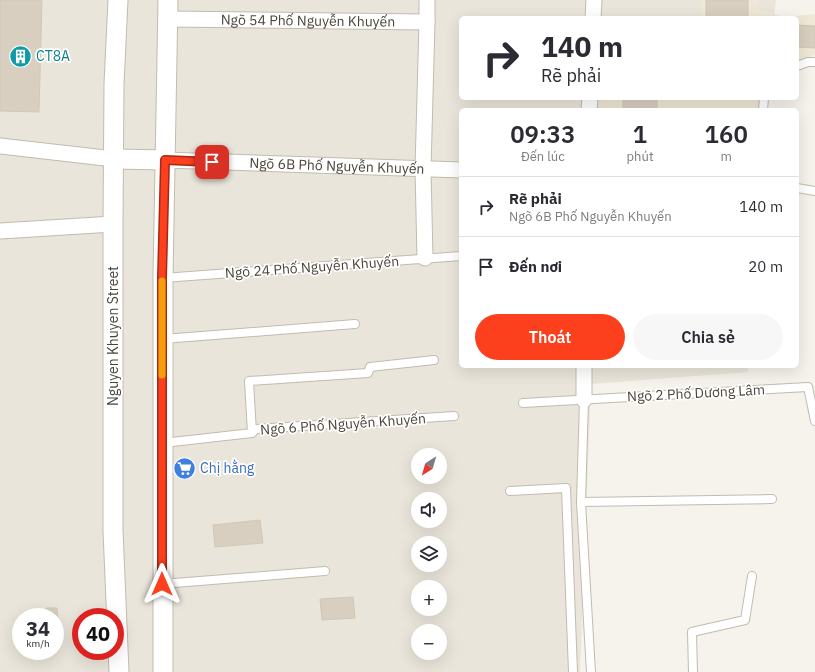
<!DOCTYPE html>
<html lang="vi">
<meta charset="utf-8">
<style>
body{margin:0;font-family:"IBM Plex Sans",sans-serif;background:#f7f7f7;color:#2b2b33;height:100vh;display:flex;flex-direction:column;font-size:15px;white-space:nowrap}
*{box-sizing:border-box;margin:0}
p{font-size:13px;color:#7c7c81}
.icon{flex:none;width:22px;height:22px;fill:none;stroke:currentColor;stroke-width:2;stroke-linecap:round;stroke-linejoin:round}
.map{position:relative;flex:1;overflow:hidden}
.sheet{position:absolute;left:459px;top:108px;width:340px;height:260px;display:flex;flex-direction:column;background:#fff;border-radius:6px;box-shadow:0 4px 16px #0002}
.sheet>*{flex:none}
.top-card{position:absolute;left:459px;top:16px;width:340px;height:84px;border-radius:6px;box-shadow:0 4px 16px #0002;background:#fff;color:#2b2b33;overflow:hidden}
.needle{width:26px;rotate:217deg}
.controls{position:absolute;left:411px;top:448px;display:grid;gap:8px}
.controls a{display:grid;place-items:center;width:36px;height:36px;border-radius:50%;background:#fff;box-shadow:0 4px 16px #0002;font-size:20px}
.speed{position:absolute;left:12px;top:608px;display:flex;gap:8px;font-size:20px;font-weight:700;text-align:center}
.speed>*{display:grid;place-content:center;width:52px;height:52px;border-radius:50%;background:#fff;box-shadow:0 4px 16px #0002;line-height:1}
.speed small{font-size:10px;font-weight:400}
.speed .limit{border:6px solid #d22;background:#fff;color:#111}
.pin{position:absolute;display:grid;place-items:center;width:34px;height:34px;color:#fff;margin:-17px;border-radius:8px;box-shadow:0 2px 6px #0006}
.me{position:absolute;width:44px;margin:-22px;rotate:0deg;stroke-linejoin:round;filter:drop-shadow(0 0 3px #0008)}
.turn{display:flex;align-items:center;gap:14px;height:84px;padding:0 16px;font-size:18px}
.turn .icon{width:52px;height:52px;stroke-width:2.5}
.turn b{display:block;font-size:28px;line-height:34px}
.eta{display:flex;justify-content:space-evenly;align-items:center;height:68px;text-align:center}
.eta b{font-size:24px;font-weight:600;line-height:28px}
.button{display:flex;gap:8px;margin-top:auto;padding:8px 16px}
.button a{flex:1;height:46px;border-radius:24px;background:#fc3f1d;color:#fff;font-size:16px;font-weight:600;line-height:46px;text-align:center}
.button a+a{background:#f7f7f7;color:#2b2b33}
ul{padding:0;list-style:none}
li{display:flex;align-items:center;gap:12px;height:60px;padding:0 16px;border-top:1px solid #e1e1e2}
li div{flex:1}
li b{display:block;font-size:15px}
li em{font-style:normal}
.map>svg:first-child{display:block}
</style>
<div class="map">
<svg width="815" height="672" viewBox="0 0 815 672">
<rect width="100%" height="100%" fill="#f6f3ec"/>
<path fill="#eae5da" fill-rule="evenodd" d="M0,0H776L774,18H461V98H768L767,110H461V366H748V372L591,384L580,672H0ZM418,455H440V477H418ZM418,499H440V521H418ZM418,543H440V565H418ZM418,587H440V609H418ZM21,617H55V651H21ZM81,617H115V651H81ZM418,631H440V653H418Z"/>
<g fill="#efe8d6">
<path d="M702,0H760L758,10L784,17L815,14V55L797,62V18H702Z"/>
<path d="M601,98H759L757,110H601Z"/>
</g>
<g fill="#d8cfc1" stroke="#d3c7b4">
<path d="M0,0H42L39,112L0,111Z"/>
<rect x="706" y="0" width="42" height="18"/>
<path d="M797,25L815,26V48L797,47Z"/>
<rect x="623" y="98" width="34" height="12"/>
<path d="M260,520L263,543L215,547L213,525Z"/>
<path d="M353,597L355,618L322,620L320,599Z"/>
<path d="M46,608H57L59,640H55V617H47Z"/>
</g>
<g fill="none" stroke-linecap="round" stroke-linejoin="round">
<defs>
<g id="service">
<path d="M797,66L808,62H815"/>
<path d="M763,110L764,98"/>
<path d="M797,188L815,191"/>
<path d="M163,278L461,256"/>
<path d="M163,339L355,324"/>
<path d="M584,400L581,502L591,672"/>
<path d="M523,403L808,387L815,421"/>
<path d="M252,433L249,381L368,373L370,367L434,360"/>
<path d="M163,443L252,433L256,429L454,416"/>
<path d="M510,491L566,488L573,672"/>
<path d="M581,502L772,499"/>
<path d="M162,584L325,571"/>
<path d="M693,672L692,632L745,620L752,576"/>
</g>
<g id="minor">
<path d="M593,18L594,0"/>
<path id="s1" d="M168,19L427,22V0"/>
<path d="M589,110L590,98"/>
<path d="M0,146L114,159"/>
<path id="s2" d="M165,160L461,170"/>
<path d="M0,231L113,224"/>
<path d="M425,258L423,169L427,22"/>
<path d="M584,400V366"/>
</g>
<g id="tertiary">
<path d="M118,0L114,84L113,224V531L119,672"/>
<path d="M114,159L165,160"/>
<path d="M163,672V278L168,0"/>
</g>
</defs>
<use href="#service" stroke="#c2bbae" stroke-width="10"/>
<use href="#minor" stroke="#c2bbae" stroke-width="17"/>
<use href="#tertiary" stroke="#c2bbae" stroke-width="21"/>
<use href="#service" stroke="#fff" stroke-width="8"/>
<use href="#minor" stroke="#fff" stroke-width="15"/>
<use href="#tertiary" stroke="#fff" stroke-width="19"/>
</g>
<g fill="none" stroke-linecap="round" stroke-linejoin="round">
<defs>
<path id="route" d="M162,584V278L165,160L212,162"/>
</defs>
<use href="#route" stroke="#a42913" stroke-width="10"/>
<use href="#route" stroke="#fc3f1d" stroke-width="7"/>
<path stroke="#f59e0b" stroke-width="7" d="M162,375V281"/>
</g>
<defs>
<symbol id="building-disc" viewBox="-11 -11 22 22"><circle r="9.5" fill="#0f9aa8" stroke="#fff"/><path d="M-4-6H4V6H1V3H-1V6H-4ZM-2.5-4.3h1.7v1.8h-1.7ZM.8-4.3h1.7v1.8H.8ZM-2.5-1h1.7V.8h-1.7ZM.8-1h1.7V.8H.8Z" fill="#fff"/></symbol>
<symbol id="supermarket-disc" viewBox="-11 -11 22 22"><circle r="9.5" fill="#3f7fe0" stroke="#fff"/><path d="M-6-5.5h2.5l.6 2H6L4.5 2H-2.5L-4.4-4H-6ZM-1.5 3.2a1.3 1.3 0 1 0 .1 0ZM3 3.2a1.3 1.3 0 1 0 .1 0Z" fill="#fff"/></symbol>
</defs>
<g fill-rule="evenodd">
<use href="#building-disc" x="8" y="44" width="25" height="25"/>
<use href="#supermarket-disc" x="172" y="456" width="25" height="25"/>
</g>
<g text-anchor="middle" stroke-width="3.5" stroke-linejoin="round" paint-order="stroke">
<g font-size="14" fill="#4b4439" stroke="#fff">
<text dy="5" stroke="none"><textPath href="#s1" startOffset="140">Ngõ 54 Phố Nguyễn Khuyến</textPath></text>
<text dy="5" stroke="none"><textPath href="#s2" startOffset="172">Ngõ 6B Phố Nguyễn Khuyến</textPath></text>
<text transform="translate(312 267) rotate(-4)" y="5">Ngõ 24 Phố Nguyễn Khuyến</text>
<text transform="translate(113 336) rotate(-90)" y="5">Nguyen Khuyen Street</text>
<text transform="translate(696 393) rotate(-3)" y="5">Ngõ 2 Phố Dương Lâm</text>
<text transform="translate(343 424) rotate(-4)" y="5">Ngõ 6 Phố Nguyễn Khuyến</text>
</g>
<g font-size="14" fill="#0d838f" stroke="#fff" text-anchor="start">
<text x="36" y="61">CT8A</text>
</g>
<g font-size="14" fill="#366cbe" stroke="#fff" text-anchor="start">
<text x="200" y="473">Chị hằng</text>
</g>
</g>
</svg>
<div class="controls">
<a><svg class="needle" viewBox="-14 -14 28 28"><path d="M0-13l5 13h-10z" fill="#e53935"/><path d="M0 13l5-13h-10z" fill="#7c7c81"/></svg></a>
<a><svg class="icon" aria-label="sound" viewBox="0 0 24 24"><path d="M4 9h4l5-4v14l-5-4H4zM17 9q2 3 0 6"/></svg></a>
<a><svg class="icon" aria-label="layers" viewBox="0 0 24 24"><path d="M12 4l9 5-9 5-9-5zM3 14l9 5 9-5"/></svg></a>
<a>+</a>
<a>−</a>
</div>
<div class="speed"><div>34<small>km/h</small></div><div class="limit">40</div></div>
<div class="pin" style="left:212px;top:162px;background:#d93025"><svg class="icon" aria-label="arrive" viewBox="0 0 24 24"><path d="M6 21V4h12l-3 4 3 4H6"/></svg></div>
<svg class="me" style="left:162px;top:584px" viewBox="-20 -20 40 40"><path d="M0-17L14 15 0 8-14 15z" fill="#fc3f1d" stroke="#fff" stroke-width="4"/></svg>
<div class="top-card">
<div class="turn"><svg class="icon" aria-label="right" viewBox="0 0 24 24"><path d="M7 20v-9h11M14 6l5 5-5 5"/></svg><div><b>140 m</b>Rẽ phải</div></div>
</div>
<section class="sheet">
<div class="eta">
<div><b>09:33</b><p>Đến lúc</p></div>
<div><b>1</b><p>phút</p></div>
<div><b>160</b><p>m</p></div>
</div>
<ul>
<li><svg class="icon" aria-label="right" viewBox="0 0 24 24"><path d="M7 20v-9h11M14 6l5 5-5 5"/></svg><div><b>Rẽ phải</b><p>Ngõ 6B Phố Nguyễn Khuyến</p></div><em>140 m</em></li>
<li><svg class="icon" aria-label="arrive" viewBox="0 0 24 24"><path d="M6 21V4h12l-3 4 3 4H6"/></svg><div><b>Đến nơi</b></div><em>20 m</em></li>
</ul>
<div class="button"><a>Thoát</a><a>Chia sẻ</a></div>
</section>
</div>
